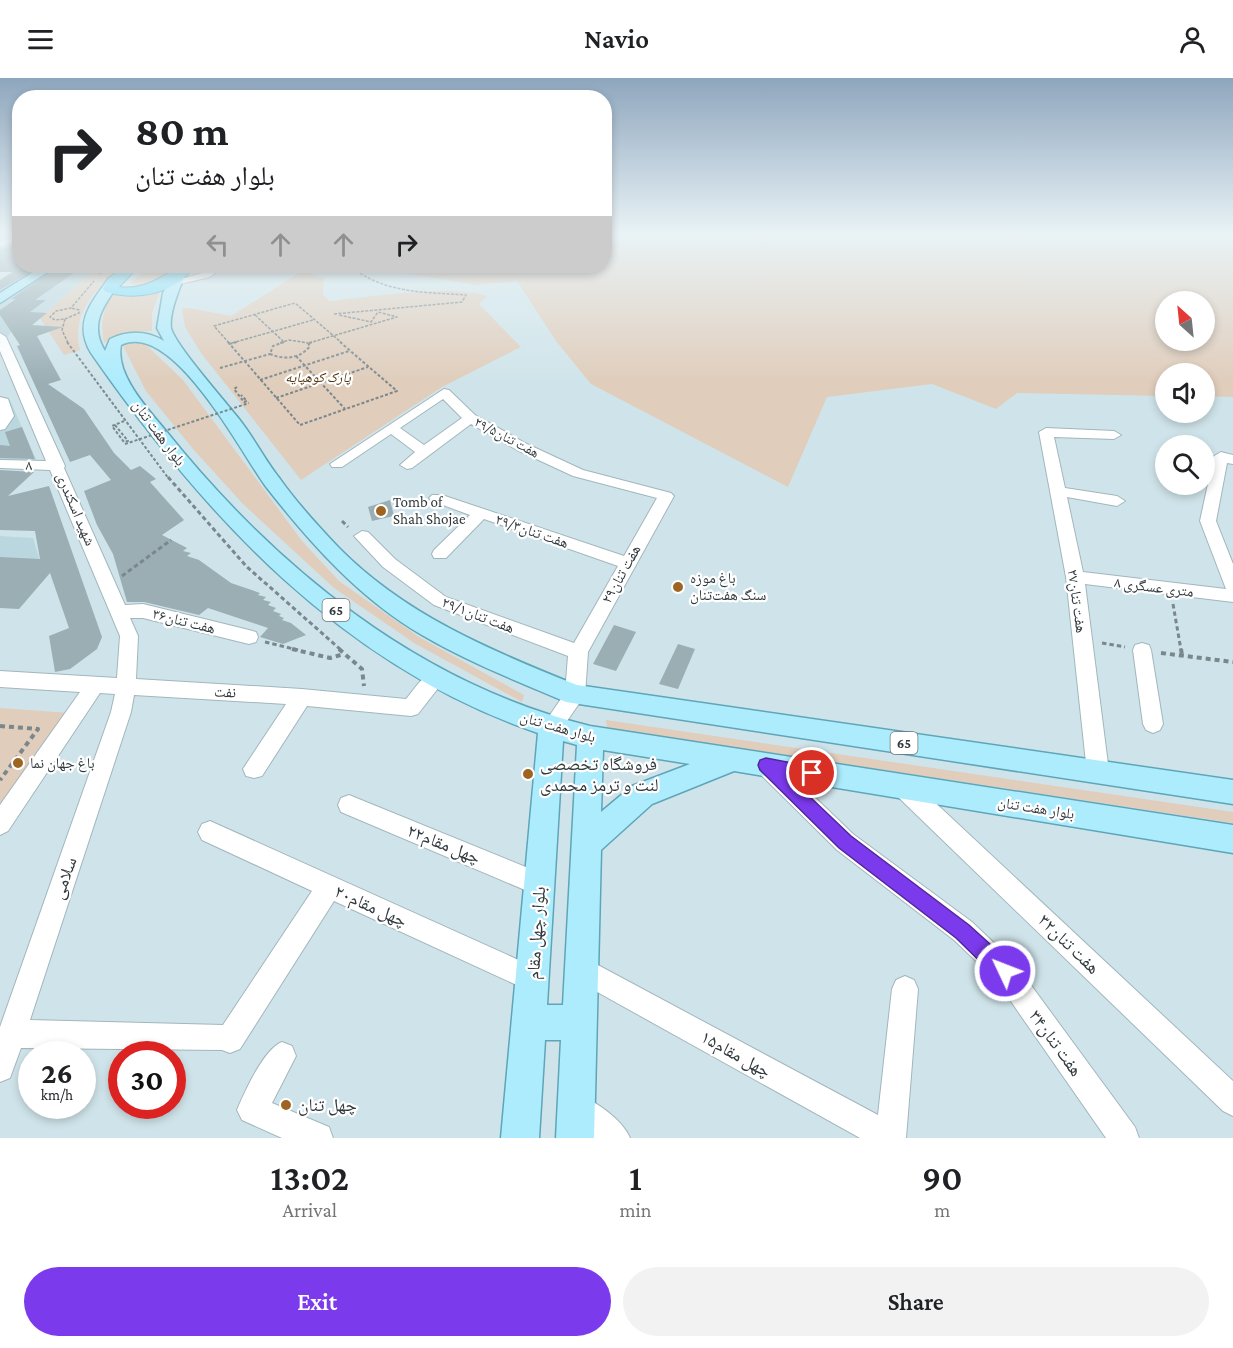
<!DOCTYPE html>
<meta charset="utf-8">
<style>
body{margin:0;font-family:"Crimson Pro","Noto Naskh Arabic",serif;background:#f2f2f2;color:#202124;height:100vh;display:flex;flex-direction:column;font-size:22px;white-space:nowrap}
*{box-sizing:border-box;margin:0}
p{font-size:20px;color:#757577}
.icon{flex:none;width:33px;height:33px;fill:none;stroke:currentColor;stroke-width:2;stroke-linecap:round;stroke-linejoin:round}
.map{position:relative;height:1060px;overflow:hidden}
.panel{display:flex;flex-direction:column;background:#fff;flex:1}
.panel>*{flex:none}
.guide{position:absolute;left:12px;top:12px;width:600px;height:183px;border-radius:24px;box-shadow:0 3px 9px #0003;background:#fff;color:#202124;overflow:hidden}
.needle{width:39px;rotate:333deg}
.buttons{position:absolute;left:1155px;top:213px;display:grid;gap:12px}
.buttons a{display:grid;place-items:center;width:60px;height:60px;border-radius:50%;background:#fff;box-shadow:0 3px 9px #0003;font-size:30px}
.speed{position:absolute;left:18px;top:963px;display:flex;gap:12px;font-size:30px;font-weight:700;text-align:center}
.speed>*{display:grid;place-content:center;width:78px;height:78px;border-radius:50%;background:#fff;box-shadow:0 3px 9px #0003;line-height:1}
.speed small{font-size:15px;font-weight:400}
.speed .limit{border:9px solid #d22;background:#fff;color:#111}
.pin{position:absolute;display:grid;place-items:center;width:51px;height:51px;color:#fff;margin:-26px;border:3px solid #fff;border-radius:50%;box-shadow:0 2px 6px #0007}
.me{position:absolute;width:66px;margin:-33px;rotate:313deg;stroke-linejoin:round;filter:drop-shadow(0 0 4px #0008)}
.turn{display:flex;align-items:center;gap:21px;height:126px;padding:0 24px;font-size:27px}
.turn .icon{width:78px;height:78px;stroke-width:2.5}
.turn b{display:block;font-size:42px;line-height:51px}
.lanes{display:flex;align-items:center;height:57px;padding:0 24px;background:#0003;justify-content:center;gap:30px;direction:ltr}
.lanes .off{opacity:.35}
.eta{display:flex;justify-content:space-evenly;align-items:center;height:102px;text-align:center}
.eta b{font-size:36px;font-weight:600;line-height:42px}
.cta{display:flex;gap:12px;margin-top:auto;padding:12px 24px}
.cta a{flex:1;height:69px;border-radius:36px;background:#7c3aed;color:#fff;font-size:24px;font-weight:600;line-height:69px;text-align:center}
.cta a+a{background:#f2f2f2;color:#202124}
header{display:flex;justify-content:space-between;align-items:center;height:78px;padding:0 24px;background:#fff;font-size:27px;font-weight:600}
.map>svg:first-child{display:block}
</style>
<header><svg class="icon" aria-label="menu" viewBox="0 0 24 24"><path d="M4 6h16M4 12h16M4 18h16"/></svg>Navio<svg class="icon" aria-label="person" viewBox="0 0 24 24"><circle cx="12" cy="8" r="4"/><path d="M4 21q1-7 8-7t8 7"/></svg></header>
<div class="map">
<svg width="1233" height="1060" viewBox="0 0 1233 1060">
<rect width="100%" height="100%" fill="#cfe4ea"/>
<g fill="#bad7df">
<path d="M20,188H99L32,247L11,254L0,269V202Z"/>
<path d="M0,321L10,322L38,386L0,385Z"/>
<path d="M0,458L33,460L42,490L0,488Z"/>
</g>
<g fill="#e0cdbb" fill-rule="evenodd">
<path d="M605,157H1233V319L1205,318L1204,296H1166L1165,318L1017,315L996,331L932,306L827,319L788,409L591,306L556,263L517,203L476,207L381,191L382,188H604ZM1166,224H1204V262H1166Z"/>
<path d="M99,188H121C96,212 71,234 80,272L64,277L40,240Z"/>
<path d="M149,188H178L163,203L137,209L131,205Z"/>
<path d="M302,193L324,200L323,216L329,223C370,219 449,206 487,218L479,226L521,269L442,309L301,402L201,275L185,249L182,231L188,230L231,238Z"/>
<path d="M160,214L152,234V253L124,254L104,265C101,248 101,231 113,217L141,218Z"/>
<path d="M140,261L183,302L302,463L339,503L419,559L524,617L522,624L414,565L334,510L243,426L193,371L146,313L122,266Z"/>
<path d="M0,630L70,635L0,735Z"/>
<path d="M606,642L1233,734V745L607,650Z"/>
</g>
<g fill="#9aaeb4">
<path d="M20,165V190L40,188L0,212V202L13,194H0V171Z"/>
<path d="M59,188H84L35,222H46L30,234L47,235L32,247L63,249L37,258L61,302L48,306L84,331L114,375L131,392L140,388L156,401L150,404L184,442L162,457L187,470L183,473L191,475L187,478L199,482L231,505L260,515L258,517L266,519L263,522L271,524L268,527L276,530L273,533L281,536L279,538L284,540L282,542L291,545L306,557L283,566L260,559L268,550L208,530L199,537L144,524H127L113,476L97,447L84,413L111,402L90,377L70,384L17,268L20,267L0,237V232L16,221L33,222L11,221Z"/>
<path d="M22,349L35,381L0,380V367L10,368L5,354Z"/>
<path d="M0,392L34,394L8,418L49,408L102,559L97,571L70,591L55,594L49,558L69,550L50,495L19,531L0,530V479L40,481L35,453L0,452Z"/>
<path d="M390,422L394,438L372,443L368,429Z"/>
<path d="M614,547L636,554L616,593L593,586Z"/>
<path d="M678,566L695,571L678,611L659,606Z"/>
</g>
<g fill="none" stroke-linecap="round" stroke-linejoin="round">
<defs>
<g id="minor">
<path d="M20,157V162L0,169V163Z"/>
<path d="M213,188H224L210,199L176,207L171,204L202,195Z"/>
<path d="M0,255L6,259L65,388L64,390L125,527L143,526L249,552L256,554L258,559L256,564L249,566L143,540H130L138,558L136,601L302,611L406,621C416,610 426,589 443,595L446,600L418,636L411,638L307,628L262,698L254,700L246,698L243,691L286,626L134,617L131,634L30,942L223,947L312,813L202,762L198,754L202,746L210,743L541,892L545,901L541,910L532,914L523,910L334,823L240,971L230,975L222,972L21,970L10,1000L0,1004V949L111,634L115,616L100,615L8,753L0,757V727L80,614L0,609V593L117,600L120,558L50,392L0,390V382L46,383L0,273Z"/>
<path d="M444,311L449,312L475,337L527,366L583,392L671,415L674,418L588,574L585,617L558,656L551,659L544,656L541,650L565,615L568,578L434,527L383,489L354,458L362,453L368,454L395,481L446,519L574,565L618,488L484,441L446,480H434L432,476L434,472L470,437L432,423L429,420L432,417H442L624,478L657,420L573,398L517,372L471,346L412,390L407,391L400,387L415,374L391,356L342,389H332L330,386ZM443,321L462,340L424,367L400,350Z"/>
<path d="M0,319L8,321L14,338L5,351L0,352Z"/>
<path d="M1046,350L1114,353L1121,357L1114,361L1054,359L1065,410L1117,418L1125,423L1117,428L1067,419L1083,494L1226,511L1200,443L1214,378L1221,374L1233,377V386L1227,385L1216,443L1233,486V524L1085,506L1109,694L1106,701L1098,703L1090,701L1087,694L1066,499L1039,354Z"/>
<path d="M1142,565L1149,567L1151,572L1163,646L1160,652L1153,655L1146,652L1143,646L1133,572L1135,567Z"/>
<path d="M766,678L774,680L853,756L972,844L1014,884L1135,1049L1139,1060H1106L996,902L954,862L837,772L758,694L755,687L758,680Z"/>
<path d="M904,700L912,703L1233,1003V1038L1223,1033L896,717L893,710L896,703Z"/>
<path d="M349,717L548,798L551,806L548,814L539,818L341,734L338,727L341,720Z"/>
<path d="M581,878L878,1037L892,911L896,902L905,898L914,902L918,911L906,1060H860L572,900L568,891L572,882Z"/>
<path d="M282,964L292,968L296,978L272,1025L329,1049L333,1060H282L242,1042L237,1032C245,1013 264,971 282,964Z"/>
<path d="M576,1015C595,1023 622,1041 630,1060H591L566,1040L561,1030L566,1020Z"/>
</g>
<g id="major">
<path d="M43,188H57L0,225V215Z"/>
<path d="M179,194L185,198C179,210 169,236 171,250C175,267 226,324 239,341C254,360 265,382 280,401C297,425 319,449 339,470C405,537 492,573 577,607L1233,702V726L566,624C517,603 468,584 422,557C360,521 311,466 267,410C242,377 173,241 121,267C115,297 148,331 166,353C275,489 418,606 590,648L1233,747V775L734,693L652,726L601,772L594,1060H556L561,962H545L539,1060H501L538,655C344,589 205,439 91,275C73,245 91,225 109,200L114,199L121,203C105,226 88,245 105,273L110,261C129,252 147,253 164,263L157,250L163,215L174,195ZM563,663L577,667L563,927H547ZM603,672L690,686L632,708L601,734Z"/>
</g>
<path id="highway" d="M124,188H139L119,209C156,214 169,185 195,188C174,216 138,223 106,214L103,211L109,200Z"/>
</defs>
<use href="#minor" stroke="#a2b6bc" stroke-width="2"/>
<use href="#major" stroke="#5ea5b8" stroke-width="3"/>
<use href="#highway" stroke="#5ea5b8" stroke-width="2"/>
<g stroke="#7a888d" stroke-width="1.5" stroke-dasharray="3 1.5" stroke-linecap="butt">
<path d="M286,188L287,192"/>
<path d="M100,196L105,188"/>
<path d="M334,236L462,224L466,217C426,214 390,216 355,192L357,188"/>
<path d="M255,237L283,263"/>
<path d="M65,241L79,235V232L71,230"/>
<path d="M68,265L62,252L65,241L55,242L50,239L56,233L71,230L94,203"/>
<path d="M229,265L214,248L295,225L342,265"/>
<path d="M232,265L313,242"/>
<path d="M280,265L289,262L308,265"/>
<path d="M309,265L397,239L378,234L371,244L339,237"/>
</g>
<g stroke="#7a888d" stroke-width="2" stroke-dasharray="3 2" stroke-linecap="butt">
<path d="M67,264L169,401"/>
<path d="M228,264L300,347L397,313L340,264"/>
<path d="M284,264L273,268L270,276C284,282 300,281 310,268L307,264"/>
<path d="M309,265L313,264"/>
<path d="M229,266L237,264"/>
<path d="M296,278L345,331"/>
<path d="M220,290L270,276"/>
<path d="M260,302L349,273"/>
<path d="M237,309L234,311L244,324L247,323L241,317"/>
<path d="M276,320L368,289"/>
<path d="M115,347L128,363L124,364L112,348L124,343"/>
</g>
<g stroke="#7a888d" stroke-width="3" stroke-dasharray="4.5 3" stroke-linecap="butt">
<path d="M168,399L246,488L341,572"/>
<path d="M342,443L348,449"/>
<path d="M122,498L171,462"/>
<path d="M1173,526L1181,572"/>
<path d="M265,564L298,572"/>
<path d="M1102,565L1125,569"/>
</g>
<g stroke="#7a888d" stroke-width="4" stroke-dasharray="5 4" stroke-linecap="butt">
<path d="M292,571L330,580L344,576"/>
<path d="M339,571L362,591L364,608"/>
<path d="M1181,571L1182,577"/>
<path d="M1161,575L1233,584"/>
<path d="M0,648L38,651L0,702"/>
</g>
<use href="#minor" fill="#fff" fill-rule="evenodd"/>
<use href="#major" fill="#adecfd" fill-rule="evenodd"/>
<use href="#highway" fill="#76dffb" fill-rule="evenodd"/>
<path stroke="#7a888d" stroke-width="2" stroke-dasharray="3 2" stroke-linecap="butt" d="M125,366L249,325"/>
</g>
<linearGradient id="sky" x2="0" y2="1"><stop stop-color="#8ea6bd"/><stop offset="0.51" stop-color="#e9f3f6"/><stop offset="1" stop-color="#e9f3f6" stop-opacity="0"/></linearGradient>
<rect width="1233" height="305" fill="url(#sky)"/>
<path fill="#7c3aed" stroke="#51269a" stroke-width="1.5" d="M766,680L818,690L820,695L818,700L812,702L788,698L851,758L969,847L1012,886L1015,893L1012,900L1005,903L997,900L956,860L839,770L760,692L758,687L760,682Z"/>
<g fill="#9e6522" stroke="#fff" stroke-width="2">
<circle cx="381" cy="433" r="6"/>
<circle cx="678" cy="509" r="6"/>
<circle cx="18" cy="685" r="6"/>
<circle cx="528" cy="696" r="6"/>
<circle cx="286" cy="1027" r="6"/>
</g>
<g text-anchor="middle" stroke-width="4.5" stroke-linejoin="round" paint-order="stroke">
<g font-size="14" font-style="italic" fill="#54330b" stroke="#fff">
<text x="318" y="304">پارک کوهپایه</text>
</g>
<g font-size="14" fill="#31393c" stroke="#fff">
<text transform="translate(507 359) rotate(28)" y="5">۲۹/۵هفت تنان</text>
</g>
<g fill="#fff" stroke="#6f7476" stroke-width="1.5">
<rect x="322.5" y="521" width="27" height="22" rx="4.5"/>
<rect x="890.5" y="654" width="27" height="22" rx="4.5"/>
</g>
<g font-size="14" font-weight="bold" fill="#31393c">
<text x="336" y="537">65</text>
<text x="904" y="670">65</text>
</g>
<g font-size="15" fill="#31393c" stroke="#fff">
<text transform="translate(159 355) rotate(53)" y="5">بلوار هفت تنان</text>
<text transform="translate(29 387) rotate(2)" y="5">۸</text>
<text transform="translate(76 431) rotate(67)" y="5">شهید اسکندری</text>
<text transform="translate(532 453) rotate(19)" y="5">۲۹/۳هفت تنان</text>
<text transform="translate(621 496) rotate(-61)" y="5">هفت تنان۲۹</text>
<text transform="translate(1154 509) rotate(7)" y="5">۸ متری عسگری</text>
<text transform="translate(1077 523) rotate(82)" y="5">هفت تنان۲۷</text>
<text transform="translate(478 537) rotate(21)" y="5">۲۹/۱هفت تنان</text>
<text transform="translate(184 543) rotate(14)" y="5">هفت تنان۳۶</text>
<text transform="translate(225 614) rotate(3)" y="5">نفت</text>
<text transform="translate(558 649) rotate(16)" y="5">بلوار هفت تنان</text>
<text transform="translate(1036 730) rotate(9)" y="5">بلوار هفت تنان</text>
</g>
<g font-size="15" fill="#31393c" stroke="#fff" text-anchor="start">
<text x="393" y="429">Tomb of<tspan x="393" dy="17">Shah Shojae</tspan></text>
<text x="690" y="505">باغ‌ موزه<tspan x="690" dy="17">سنگ هفت‌تنان</tspan></text>
<text x="30" y="690">باغ جهان نما</text>
</g>
<g font-size="18" fill="#31393c" stroke="#fff" text-anchor="start">
<text x="540" y="692">فروشگاه تخصصی<tspan x="540" dy="21">لنت و ترمز محمدی</tspan></text>
<text x="298" y="1033">چهل تنان</text>
</g>
<g font-size="18" fill="#31393c" stroke="#fff">
<text transform="translate(444 766) rotate(22)" y="6">چهل مقام۲۲</text>
<text transform="translate(64 800) rotate(-71)" y="6">سلامی</text>
<text transform="translate(371 828) rotate(24)" y="6">چهل مقام۲۰</text>
<text transform="translate(536 855) rotate(-86)" y="6">بلوار چهل مقام</text>
<text transform="translate(1069 866) rotate(44)" y="6">هفت تنان۳۲</text>
<text transform="translate(1056 965) rotate(54)" y="6">هفت تنان۳۴</text>
<text transform="translate(736 976) rotate(29)" y="6">چهل مقام۱۵</text>
</g>
</g>
</svg>
<div class="buttons">
<a><svg class="needle" viewBox="-14 -14 28 28"><path d="M0-13l5 13h-10z" fill="#e53935"/><path d="M0 13l5-13h-10z" fill="#757577"/></svg></a>
<a><svg class="icon" aria-label="sound" viewBox="0 0 24 24"><path d="M4 9h4l5-4v14l-5-4H4zM17 9q2 3 0 6"/></svg></a>
<a><svg class="icon" aria-label="search" viewBox="0 0 24 24"><circle cx="10" cy="10" r="6"/><path d="M15 15l6 6"/></svg></a>
</div>
<div class="speed"><div>26<small>km/h</small></div><div class="limit">30</div></div>
<div class="pin" style="left:812px;top:695px;background:#d93025"><svg class="icon" aria-label="arrive" viewBox="0 0 24 24"><path d="M6 21V4h12l-3 4 3 4H6"/></svg></div>
<svg class="me" style="left:1005px;top:893px" viewBox="-20 -20 40 40"><circle r="17" fill="#7c3aed" stroke="#fff" stroke-width="3"/><path d="M0-11L8 9 0 5-8 9z" fill="#fff"/></svg>
<div class="guide">
<div class="turn"><svg class="icon" aria-label="right" viewBox="0 0 24 24"><path d="M7 20v-9h11M14 6l5 5-5 5"/></svg><div><b>80 m</b>بلوار هفت تنان</div></div>
<div class="lanes"><svg class="icon off" aria-label="left" viewBox="0 0 24 24"><path d="M17 20v-9H6M10 6l-5 5 5 5"/></svg><svg class="icon off" aria-label="ahead" viewBox="0 0 24 24"><path d="M12 20V5M6 11l6-6 6 6"/></svg><svg class="icon off" aria-label="ahead" viewBox="0 0 24 24"><path d="M12 20V5M6 11l6-6 6 6"/></svg><svg class="icon" aria-label="right" viewBox="0 0 24 24"><path d="M7 20v-9h11M14 6l5 5-5 5"/></svg></div>
</div>
</div>
<section class="panel">
<div class="eta">
<div><b>13:02</b><p>Arrival</p></div>
<div><b>1</b><p>min</p></div>
<div><b>90</b><p>m</p></div>
</div>
<div class="cta"><a>Exit</a><a>Share</a></div>
</section>
